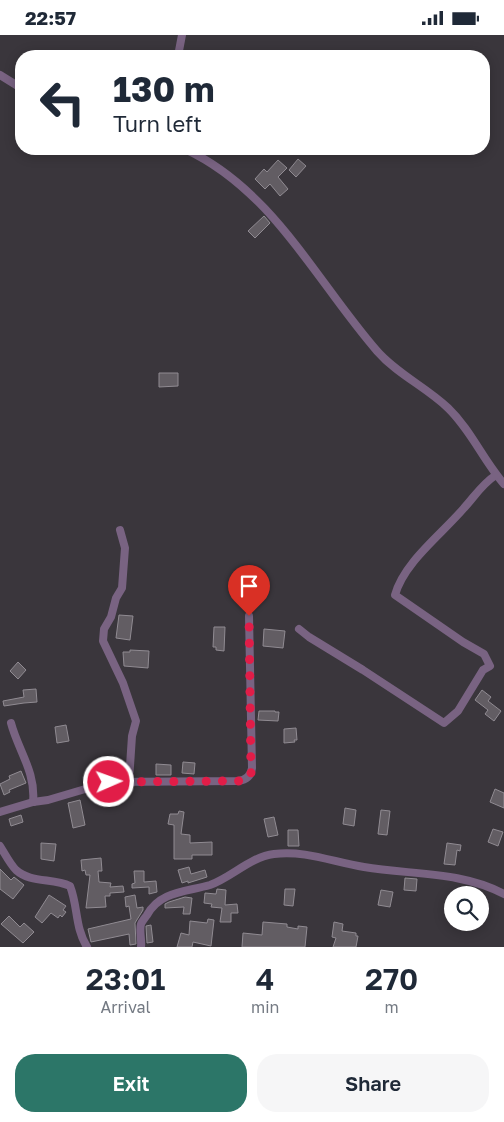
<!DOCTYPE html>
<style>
body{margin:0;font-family:"Golos Text",sans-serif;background:#f6f6f7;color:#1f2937;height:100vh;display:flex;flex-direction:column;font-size:19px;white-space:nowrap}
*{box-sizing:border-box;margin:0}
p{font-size:16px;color:#747a83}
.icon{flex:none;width:28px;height:28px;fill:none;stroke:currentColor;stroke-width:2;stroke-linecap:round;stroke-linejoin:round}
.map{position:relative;height:912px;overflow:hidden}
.panel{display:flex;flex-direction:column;background:#fff;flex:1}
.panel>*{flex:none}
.top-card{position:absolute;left:15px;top:15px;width:475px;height:105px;border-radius:20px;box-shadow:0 2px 12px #0003;background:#fff;color:#1f2937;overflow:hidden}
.buttons{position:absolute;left:444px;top:851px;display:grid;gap:10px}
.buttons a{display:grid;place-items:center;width:45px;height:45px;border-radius:50%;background:#fff;box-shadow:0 2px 12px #0003;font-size:25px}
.pin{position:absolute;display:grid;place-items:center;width:42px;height:42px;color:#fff;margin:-51px -21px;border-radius:50% 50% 50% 0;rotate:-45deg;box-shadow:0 0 5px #0007}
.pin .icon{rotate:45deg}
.me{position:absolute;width:55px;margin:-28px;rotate:88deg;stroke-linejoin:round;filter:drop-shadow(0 0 4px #0008)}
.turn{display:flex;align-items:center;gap:18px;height:105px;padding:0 15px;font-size:22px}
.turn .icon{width:65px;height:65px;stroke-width:2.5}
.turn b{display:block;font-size:35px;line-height:42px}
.eta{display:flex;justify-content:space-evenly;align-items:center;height:85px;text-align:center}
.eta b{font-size:30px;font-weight:600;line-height:35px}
.action{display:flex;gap:10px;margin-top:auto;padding:10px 15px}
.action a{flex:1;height:58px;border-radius:20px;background:#2c7668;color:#fff;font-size:20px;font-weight:600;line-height:58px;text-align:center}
.action a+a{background:#f6f6f7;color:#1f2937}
.status{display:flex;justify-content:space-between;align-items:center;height:35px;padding:0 25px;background:#fff;direction:ltr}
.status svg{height:14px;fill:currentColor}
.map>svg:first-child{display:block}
</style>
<div class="status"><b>22:57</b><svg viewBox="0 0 49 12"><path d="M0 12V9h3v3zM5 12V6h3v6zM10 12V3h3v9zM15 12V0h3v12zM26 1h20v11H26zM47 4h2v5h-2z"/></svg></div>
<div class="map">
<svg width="504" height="912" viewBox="0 0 504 912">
<rect width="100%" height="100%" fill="#3a363c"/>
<g fill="#625d63" stroke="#908b92">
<path d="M298,124L306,131L296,142L289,135Z"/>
<path d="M278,125L287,133L278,142L288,154L280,161L270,149L265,154L255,144L264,134L267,137Z"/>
<path d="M264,181L270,188L255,203L248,196Z"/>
<path d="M159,338H178V351L159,352Z"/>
<path d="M119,580L133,581L130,605L116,603Z"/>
<path d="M214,592H225L224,616L216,615V612H213Z"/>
<path d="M264,594L285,596L283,613L263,611Z"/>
<path d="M130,615L149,616L148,633L124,631L123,617H130Z"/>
<path d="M18,627L26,635L18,644L10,636Z"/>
<path d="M36,654L37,667L24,668L4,671L3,666L24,662L23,655Z"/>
<path d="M482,655L491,662L488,666L501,676L494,686L485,679L488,675L475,665Z"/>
<path d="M259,676H275V677H279L278,686L258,685Z"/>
<path d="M66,690L69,706L57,708L55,692Z"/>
<path d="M296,693L297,705H294L295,707L284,708V694Z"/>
<path d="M183,727L195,728L194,739L182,738Z"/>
<path d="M156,729L171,730V740H156Z"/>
<path d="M21,736L26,748L9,755L10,757L4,760L0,749L10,744L9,741Z"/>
<path d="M495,754L504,758V773L490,767Z"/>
<path d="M80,765L85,790L73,793L68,768Z"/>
<path d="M345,773L356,775L354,791L343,789Z"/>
<path d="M381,775L390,776L387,800L378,799Z"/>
<path d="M179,776L184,777L181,799L190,800V808L212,807V820H192V824H174V790L168,789L170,779H178Z"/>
<path d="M21,780L23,787L11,791L9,784Z"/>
<path d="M274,782L278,800L268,802L264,784Z"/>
<path d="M493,794L503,797L498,811L488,807Z"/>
<path d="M288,795H298L299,811H288Z"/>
<path d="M41,808L56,809L54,826L41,824Z"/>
<path d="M447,808L461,810L460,816L457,815L455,830L444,829Z"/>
<path d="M101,823L102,836H98L99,847L111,848L110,852L123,851L124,857L110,858V861H105L106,872L86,873L90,840H86L85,835L82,836L81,825Z"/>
<path d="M189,832L191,839L205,835L207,842L188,848V846L182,848L178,835Z"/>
<path d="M0,834L11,845L14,842L24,850L13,864L0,854Z"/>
<path d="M134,836H144V847L156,846L157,857L149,859V852L132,853V849L135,848Z"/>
<path d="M405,843L417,844L416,856L404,855Z"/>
<path d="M217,854L226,855L225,870L237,869L238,878H231V887H220L222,873L211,872L212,869L204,868L205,858L216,859Z"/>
<path d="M285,854H295L293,871L284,870Z"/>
<path d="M381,855L393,857L390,872L378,870Z"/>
<path d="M49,860L66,871L63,875L66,877L62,882L60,880L58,883L51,878L42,888L35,882Z"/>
<path d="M135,860L137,873L143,872V875L135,888L136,909L130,910L129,899L91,907L88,894L131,884L129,871L126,872L125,862Z"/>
<path d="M185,862L192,863L190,879H183L184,872L165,873V869L169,867Z"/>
<path d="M9,881L20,892L24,888L34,897L23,908L1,889Z"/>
<path d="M208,884L214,885L211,911L193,907L192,912H177L181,898L189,900L190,886L207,888Z"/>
<path d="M263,887L287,889V892L298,894V891L307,892L305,912H242L243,898L262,900Z"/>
<path d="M334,887L343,889L342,896L356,898V901H358L356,912H333L336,903L332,902Z"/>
<path d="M151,890L153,907L147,908L146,891Z"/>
</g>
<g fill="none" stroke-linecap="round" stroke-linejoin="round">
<g stroke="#796382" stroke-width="8">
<path d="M178,21L182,0"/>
<path d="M0,40L21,53"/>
<path d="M185,114C273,155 316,246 377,316C397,339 426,352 448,373C471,395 483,425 504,449"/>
<path d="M120,495L125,513L122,553L116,563L111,582L104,594L103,606L123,648L136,686L132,701L129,746"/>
<path d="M299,594L309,602L363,635L444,688L458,676L483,635L490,631L484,619L463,607L395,560C404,527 442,499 464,473C475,461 482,449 496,440"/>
<path d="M11,688C18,715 36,737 33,767"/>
<path d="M0,777L33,767L48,765L109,747L238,746C246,745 251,741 252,733L249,581"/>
<path d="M0,811C5,819 10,829 16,835C30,848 53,843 70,851C78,871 75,893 87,912"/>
<path d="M141,912C142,905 139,896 141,889C142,886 145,883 147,880C160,856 186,857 210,850C232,842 250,822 274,819C305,815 333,827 364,832C411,840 461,836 504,859"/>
</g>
</g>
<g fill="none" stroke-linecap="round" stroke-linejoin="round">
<path stroke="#e11d48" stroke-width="9" stroke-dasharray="0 16.2" d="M109,747L238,746H243L251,739L249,581"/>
</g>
</svg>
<div class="buttons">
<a><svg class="icon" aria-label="search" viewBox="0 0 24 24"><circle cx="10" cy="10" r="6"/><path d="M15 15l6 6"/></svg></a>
</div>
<div class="pin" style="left:249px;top:581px;background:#d93025"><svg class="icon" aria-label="arrive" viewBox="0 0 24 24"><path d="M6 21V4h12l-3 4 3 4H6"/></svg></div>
<svg class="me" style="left:109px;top:747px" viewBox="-20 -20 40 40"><circle r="17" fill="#e11d48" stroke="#fff" stroke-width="3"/><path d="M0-11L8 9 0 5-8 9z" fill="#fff"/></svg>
<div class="top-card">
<div class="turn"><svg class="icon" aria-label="left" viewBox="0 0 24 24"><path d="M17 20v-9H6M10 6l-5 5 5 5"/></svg><div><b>130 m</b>Turn left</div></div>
</div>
</div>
<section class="panel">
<div class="eta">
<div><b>23:01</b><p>Arrival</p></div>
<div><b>4</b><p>min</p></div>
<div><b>270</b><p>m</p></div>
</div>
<div class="action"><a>Exit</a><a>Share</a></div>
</section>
